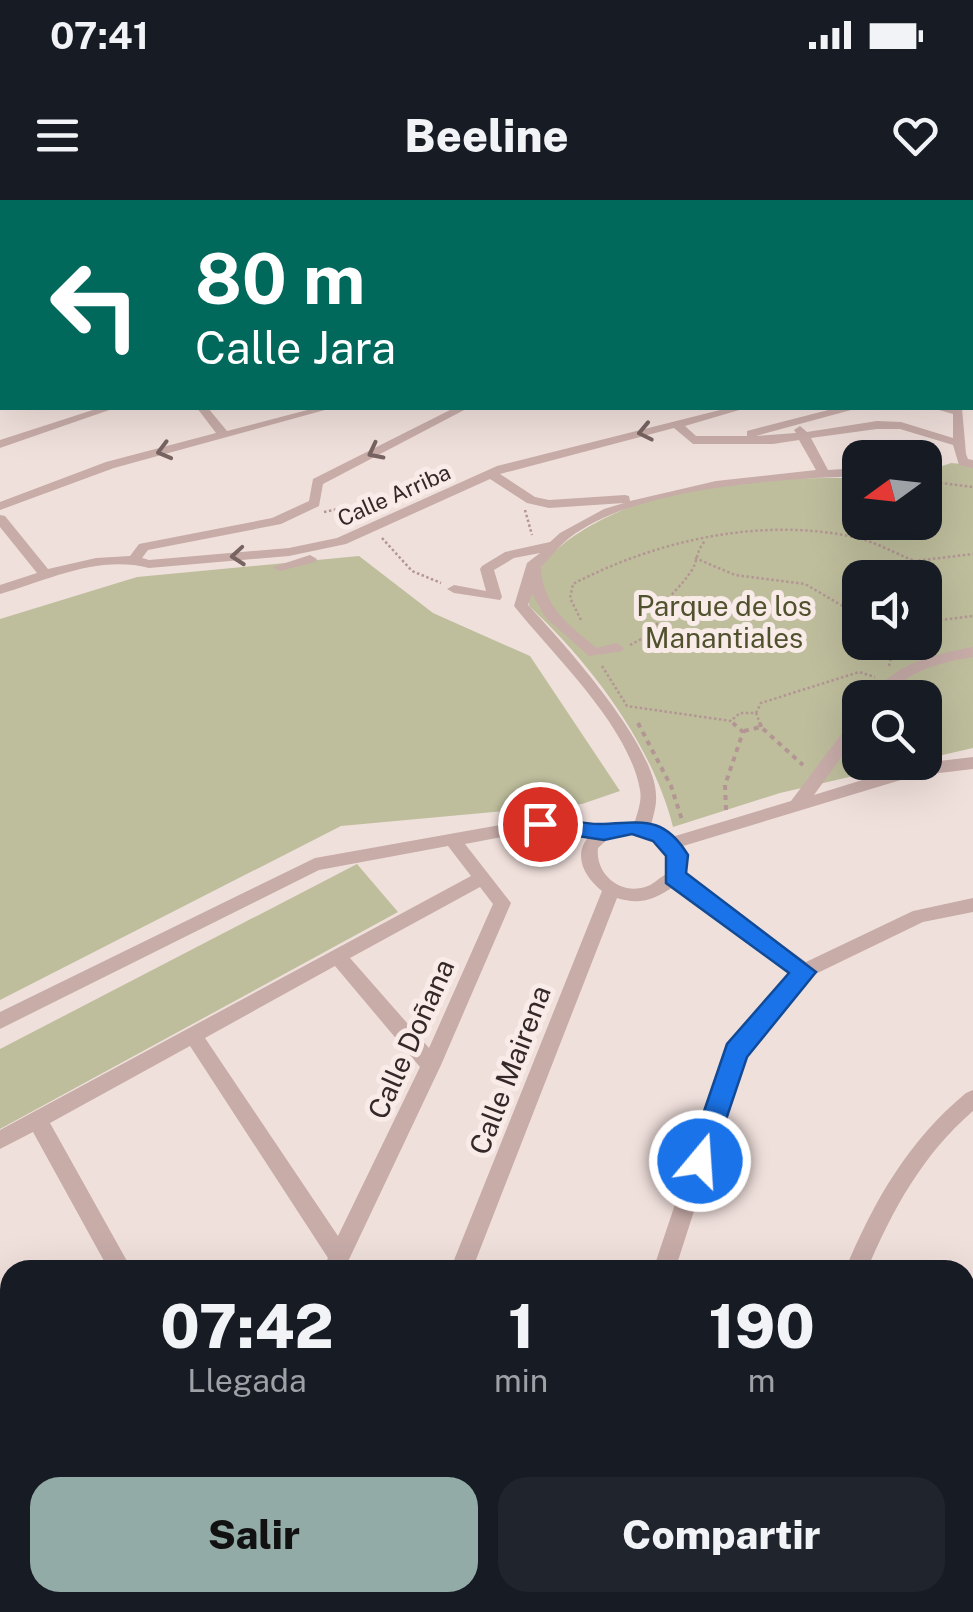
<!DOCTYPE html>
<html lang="es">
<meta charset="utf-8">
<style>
body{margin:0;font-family:"Public Sans",sans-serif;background:#20242c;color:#f1f3f6;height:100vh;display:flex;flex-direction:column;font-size:38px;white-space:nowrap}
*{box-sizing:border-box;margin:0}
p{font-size:32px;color:#9ea1a6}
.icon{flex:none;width:55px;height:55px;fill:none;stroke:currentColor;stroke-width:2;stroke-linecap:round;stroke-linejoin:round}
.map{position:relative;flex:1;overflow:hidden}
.details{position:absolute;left:0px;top:1060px;width:975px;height:352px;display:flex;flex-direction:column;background:#171b24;border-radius:30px 30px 0 0;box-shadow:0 10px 40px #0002}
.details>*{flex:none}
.top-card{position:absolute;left:0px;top:0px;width:975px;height:210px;box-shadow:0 10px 40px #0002;background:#00695c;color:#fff;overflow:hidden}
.needle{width:65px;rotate:255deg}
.controls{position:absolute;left:842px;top:240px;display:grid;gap:20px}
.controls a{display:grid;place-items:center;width:100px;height:100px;border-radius:20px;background:#171b24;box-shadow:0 10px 40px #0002;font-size:50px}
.pin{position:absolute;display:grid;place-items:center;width:85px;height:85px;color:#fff;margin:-42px;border:5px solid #fff;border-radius:50%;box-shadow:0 2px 10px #0007}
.me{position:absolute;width:110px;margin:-55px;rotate:18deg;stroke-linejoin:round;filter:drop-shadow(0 0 8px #0008)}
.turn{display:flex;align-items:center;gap:35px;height:210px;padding:0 30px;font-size:45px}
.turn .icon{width:130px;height:130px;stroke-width:2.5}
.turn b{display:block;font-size:70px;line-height:85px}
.eta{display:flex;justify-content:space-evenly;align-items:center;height:170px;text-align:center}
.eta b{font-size:60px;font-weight:800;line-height:70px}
.button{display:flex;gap:20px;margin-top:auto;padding:20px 30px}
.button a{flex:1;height:115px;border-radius:30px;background:#93aba7;color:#111;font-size:40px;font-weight:800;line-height:115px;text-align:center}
.button a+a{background:#20242c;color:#f1f3f6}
.status{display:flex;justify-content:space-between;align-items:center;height:70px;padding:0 50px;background:#171b24;direction:ltr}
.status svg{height:28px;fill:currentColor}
header{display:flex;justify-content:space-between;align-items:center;height:130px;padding:0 30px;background:#171b24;font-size:45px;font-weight:800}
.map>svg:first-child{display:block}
</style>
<div class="status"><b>07:41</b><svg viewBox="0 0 49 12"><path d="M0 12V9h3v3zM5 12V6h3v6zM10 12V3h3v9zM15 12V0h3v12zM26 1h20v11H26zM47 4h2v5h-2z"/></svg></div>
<header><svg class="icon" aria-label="menu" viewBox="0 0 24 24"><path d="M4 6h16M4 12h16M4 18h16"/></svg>Beeline<svg class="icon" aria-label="heart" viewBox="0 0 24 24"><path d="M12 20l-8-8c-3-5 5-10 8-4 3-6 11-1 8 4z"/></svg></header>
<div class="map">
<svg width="973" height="1412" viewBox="0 0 973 1412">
<rect width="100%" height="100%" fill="#f0e0dc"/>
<g fill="#bebe9d" fill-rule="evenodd">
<path d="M951,263L973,265V548L925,559V498H860V562L910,563L780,593L673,627C653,546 590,462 529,406C525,341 638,299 691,289C745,278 806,278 860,278V322H925V272ZM860,378H925V442H860Z"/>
<path d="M359,356L433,413L530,456L620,591L582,604L341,626L0,800V419L137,377Z"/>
<path d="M357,664L398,712L0,929V849Z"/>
</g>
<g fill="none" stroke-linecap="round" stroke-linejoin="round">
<g stroke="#b39693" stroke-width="2.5" stroke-dasharray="2.5 2.5" stroke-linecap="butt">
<path d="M925,281L973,287"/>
<path d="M525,310L532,335"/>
<path d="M324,312L398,297"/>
<path d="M382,338L412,371L441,383"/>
<path d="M695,358L735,375L805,384L860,416"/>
<path d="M915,378V361L973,354"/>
<path d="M925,394V401"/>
<path d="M581,420L570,398L573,384C657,340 764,316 858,338C878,343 896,354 915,361"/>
<path d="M925,422L973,416"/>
<path d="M630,445L655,432C663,394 674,397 692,370C698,360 696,351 705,341"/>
<path d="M602,466L627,506L731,521L736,526"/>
<path d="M889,466L895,442"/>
<path d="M756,513L761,503L859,472L875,477"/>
<path d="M733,519L740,513H756L761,526"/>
</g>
<g stroke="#b39693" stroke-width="4" stroke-dasharray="5 5" stroke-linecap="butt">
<path d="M638,523L671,586L683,623"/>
<path d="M760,523L761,527"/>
<path d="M744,531L761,527L803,565"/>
<path d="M726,610L725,585L743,532L733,523"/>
</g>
<g fill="#c7aca8" fill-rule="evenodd">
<path d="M231,0H241L243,2H233Z"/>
<path d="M269,0H279L281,2H271Z"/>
<path d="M330,0H340L342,2H332Z"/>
<path d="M415,0H428L430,2H418Z"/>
<path d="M709,0H719L720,2H711Z"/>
<path d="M744,0H754L755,2H746Z"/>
<path d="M840,0H850V2H841Z"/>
<rect x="972" y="9" width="1" height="6"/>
<rect x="972" y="52" width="1" height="6"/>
<rect x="972" y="69" width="1" height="6"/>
<rect x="0" y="102" width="2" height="6"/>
<rect x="972" y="104" width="1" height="6"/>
<rect x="972" y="118" width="1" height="6"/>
<rect x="0" y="135" width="2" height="6"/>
<rect x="0" y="171" width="2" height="6"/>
<path d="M99,208H115L0,248V240Z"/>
<path d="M197,208H208L227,231L315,208H332L114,268L0,310V302L106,262L216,233Z"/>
<path d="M454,208H468L323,284L319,306L281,324L148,350L142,358L149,360L289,348L337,338L497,266L728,208H746L685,226L696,236H747V231L836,208H852L851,210L756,236L796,233L794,230L800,226L807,232L877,221L901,222L953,238V214L932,208H962L966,254L968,259L973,260V268L959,265L953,245L900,229H877L811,238L828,270L860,268V276C778,279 633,287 568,339C558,347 550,358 541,367C542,405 569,426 597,448L617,443L624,448L622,451L589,456L546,418L532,394L528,405C563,442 655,545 656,595C657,605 653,616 651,626L667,631L672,637L791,601L855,516L860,515V531L814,595L914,564L973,557V569L914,576L680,647L685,655L683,674L806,762L913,711L973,698V712L923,722L803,780L744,856L675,1070H653L726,852L790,771L674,686C655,700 639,705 617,698L472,1070H450L602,691C585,677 572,656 589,636L540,630L465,644L511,703L441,865L344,1070H322L328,1058L190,846L50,923L132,1070H109L33,932L0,949V930L471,676L448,646L319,670L0,829V812L315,658L540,618L605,626L635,621C638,611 642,600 640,590C629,526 554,456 514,406L527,363L540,353L514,358L494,370L502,397L500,400L454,393L447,389L454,385L486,391L480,369L482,366L505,352L550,342L560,333L604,309L624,303L549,308L527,303L490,279L346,344L289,356L149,368C97,355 49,380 0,394V385L37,373L0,327V315L5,316L48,369L96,358L130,356L139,344L272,318L309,301L313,279ZM674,228L693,244H773L799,240L816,270L716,281L630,301L629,296L625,295L549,300L535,297L500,274ZM633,632L655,639L668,656L666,674C659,678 653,685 645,687C619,695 595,673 598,648L610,637ZM480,687L493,704L429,848L350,758ZM335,766L420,867L338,1036L205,838Z"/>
<path d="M310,355L317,359L315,362L280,371L273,367Z"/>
<path d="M973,447V457C939,463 908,470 885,498H869C895,463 932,455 973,447Z"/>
<path d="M973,890V911C923,954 892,1010 867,1070H845C874,1001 908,941 966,893Z"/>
<path d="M0,1369L10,1375V1402H22L26,1412H0Z"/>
<path d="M294,1402H320L316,1412H290Z"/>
<path d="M626,1402H652L649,1412H623Z"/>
</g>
<g fill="#9b7b7a" fill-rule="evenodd">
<rect x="972" y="16" width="1" height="9"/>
<path d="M2,119V129L0,130V120Z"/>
</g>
</g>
<defs><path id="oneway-chevron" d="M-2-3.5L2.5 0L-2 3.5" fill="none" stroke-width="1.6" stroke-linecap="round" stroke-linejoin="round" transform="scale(2.5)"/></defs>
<g stroke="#776362">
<use href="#oneway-chevron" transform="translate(645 232) rotate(168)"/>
<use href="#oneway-chevron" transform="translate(164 251) rotate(165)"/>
<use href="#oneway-chevron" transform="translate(375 252) rotate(153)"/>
<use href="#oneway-chevron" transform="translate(238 356) rotate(175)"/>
</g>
<path fill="#1a73e8" stroke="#114b97" stroke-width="2.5" d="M540,616C560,618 584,625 604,624C643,622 664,616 688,655L686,673L816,772L747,857L709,970L700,973L691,970L687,961L727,844L789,773L666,683V656L653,641L632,634L604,640L532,629L529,624Z"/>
<g text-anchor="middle" stroke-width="10" stroke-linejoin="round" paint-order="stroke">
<g font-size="22" fill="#352828" stroke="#f8ebe8">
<text transform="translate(394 295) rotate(-24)" y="8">Calle Arriba</text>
</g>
<g font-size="28" fill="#50512d" stroke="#f8ebe8">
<text x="724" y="416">Parque de los<tspan x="724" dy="32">Manantiales</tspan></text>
</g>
<g font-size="28" fill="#352828" stroke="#f8ebe8">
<text transform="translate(411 839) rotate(-66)" y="10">Calle Doñana</text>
<text transform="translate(510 870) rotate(-69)" y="10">Calle Mairena</text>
</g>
</g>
</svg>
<div class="controls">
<a><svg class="needle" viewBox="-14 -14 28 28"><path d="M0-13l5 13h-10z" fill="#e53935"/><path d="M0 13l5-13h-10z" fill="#9ea1a6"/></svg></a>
<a><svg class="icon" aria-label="sound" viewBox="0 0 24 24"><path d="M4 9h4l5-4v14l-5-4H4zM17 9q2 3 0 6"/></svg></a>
<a><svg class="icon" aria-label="search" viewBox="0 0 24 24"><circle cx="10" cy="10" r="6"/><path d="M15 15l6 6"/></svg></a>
</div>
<div class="pin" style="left:540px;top:624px;background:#d93025"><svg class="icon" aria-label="arrive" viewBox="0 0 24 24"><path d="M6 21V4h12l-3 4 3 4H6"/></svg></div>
<svg class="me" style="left:700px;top:961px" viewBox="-20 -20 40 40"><circle r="17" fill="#1a73e8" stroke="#fff" stroke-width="3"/><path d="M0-11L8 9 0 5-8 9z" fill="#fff"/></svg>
<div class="top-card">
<div class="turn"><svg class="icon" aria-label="left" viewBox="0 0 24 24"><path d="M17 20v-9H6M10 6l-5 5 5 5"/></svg><div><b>80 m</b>Calle Jara</div></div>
</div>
<section class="details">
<div class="eta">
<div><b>07:42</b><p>Llegada</p></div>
<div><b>1</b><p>min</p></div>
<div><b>190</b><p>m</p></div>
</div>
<div class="button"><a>Salir</a><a>Compartir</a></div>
</section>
</div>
